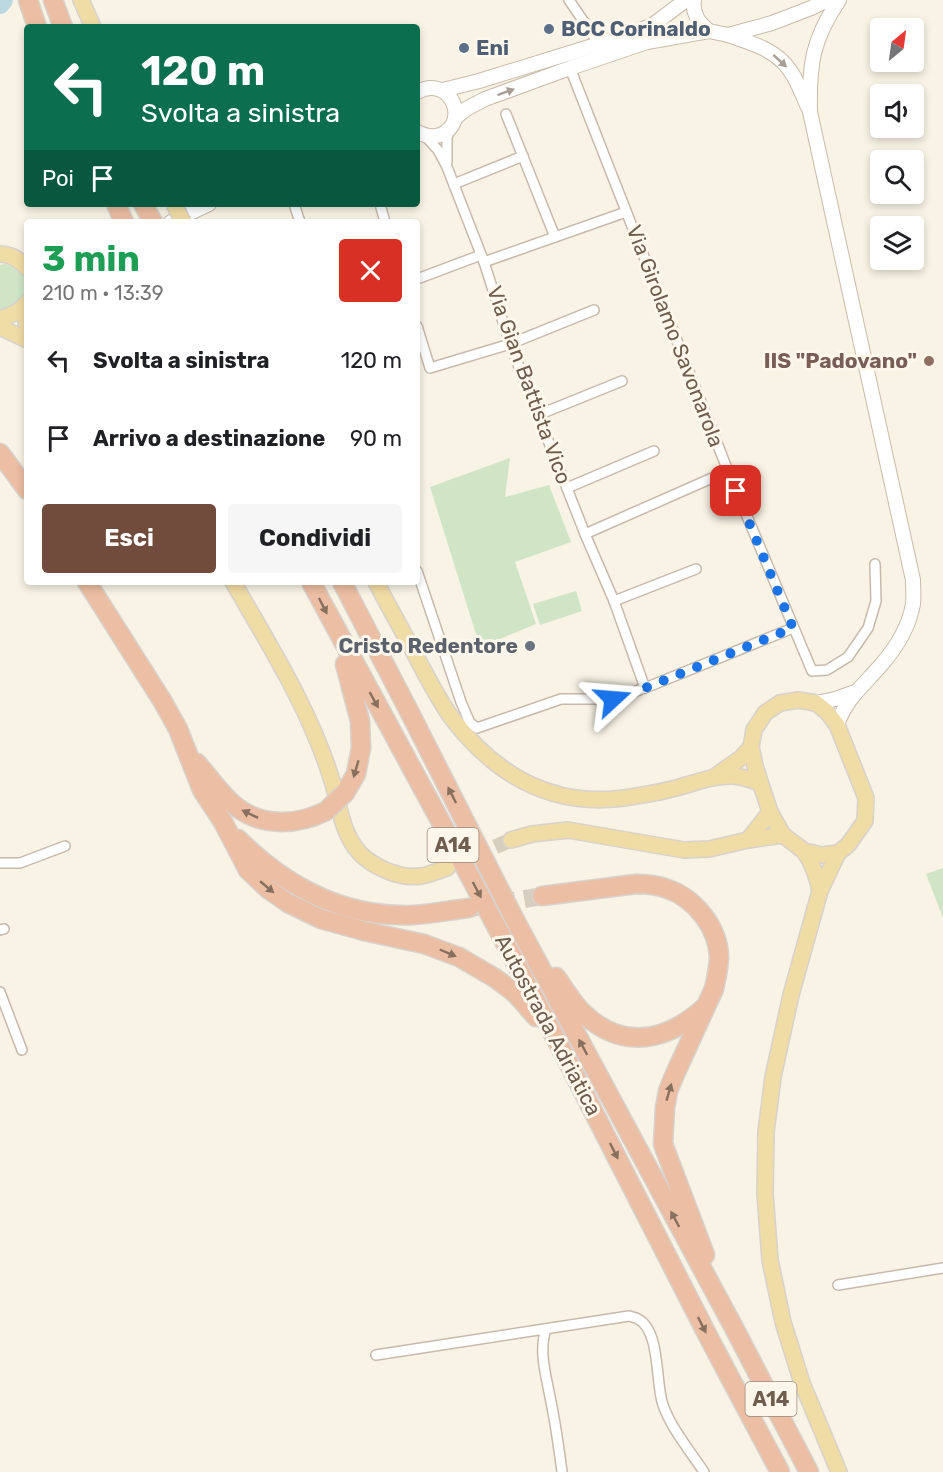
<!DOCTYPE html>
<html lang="it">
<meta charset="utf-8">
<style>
body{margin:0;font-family:Rubik,sans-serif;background:#f6f6f6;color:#202124;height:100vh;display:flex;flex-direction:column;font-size:22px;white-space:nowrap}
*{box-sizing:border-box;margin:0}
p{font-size:20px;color:#757577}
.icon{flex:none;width:33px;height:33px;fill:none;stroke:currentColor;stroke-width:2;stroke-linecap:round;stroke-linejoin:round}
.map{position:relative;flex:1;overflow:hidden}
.panel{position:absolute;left:24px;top:219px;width:396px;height:366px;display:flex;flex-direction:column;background:#fff;border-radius:6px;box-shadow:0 3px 9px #0003}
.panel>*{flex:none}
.top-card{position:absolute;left:24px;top:24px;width:396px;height:183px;border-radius:6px;box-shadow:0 3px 9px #0003;background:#0b6e4f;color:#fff;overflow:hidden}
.needle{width:39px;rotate:29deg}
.controls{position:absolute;left:870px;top:18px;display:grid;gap:12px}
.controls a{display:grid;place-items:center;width:54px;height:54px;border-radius:6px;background:#fff;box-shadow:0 3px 9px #0003;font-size:30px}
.pin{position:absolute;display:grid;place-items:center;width:51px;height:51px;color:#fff;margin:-26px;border-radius:12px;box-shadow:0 3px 9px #0006}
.me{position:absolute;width:66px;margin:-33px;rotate:71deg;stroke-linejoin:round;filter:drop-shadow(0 0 4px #0008)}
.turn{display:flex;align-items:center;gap:21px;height:126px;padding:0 18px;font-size:27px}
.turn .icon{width:78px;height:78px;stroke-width:2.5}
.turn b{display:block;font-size:42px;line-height:51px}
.then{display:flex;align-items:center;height:57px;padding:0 18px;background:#0003;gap:12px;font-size:22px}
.round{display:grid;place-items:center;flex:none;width:63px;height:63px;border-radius:6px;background:#f6f6f6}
.head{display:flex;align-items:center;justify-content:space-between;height:102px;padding:0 18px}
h1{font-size:36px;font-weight:700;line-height:45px;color:#1e9e55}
.action{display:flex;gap:12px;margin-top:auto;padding:12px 18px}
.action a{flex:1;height:69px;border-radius:6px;background:#714c3c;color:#fff;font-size:24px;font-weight:700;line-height:69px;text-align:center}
.action a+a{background:#f6f6f6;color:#202124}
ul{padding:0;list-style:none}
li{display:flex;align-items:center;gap:18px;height:78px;padding:0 18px}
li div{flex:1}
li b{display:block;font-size:22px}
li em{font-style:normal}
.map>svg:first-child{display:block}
</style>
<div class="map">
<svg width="943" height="1472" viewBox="0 0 943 1472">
<rect width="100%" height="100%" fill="#f9f3e5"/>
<g fill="#cfe5c6">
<path d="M5,264L14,266L26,277L27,280L26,300L0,314V265Z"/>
<path d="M510,458L505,497L549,485L571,542L515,562L536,624L480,647L430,487Z"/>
<path d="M576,591L582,611L540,625L533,604Z"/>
<path d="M943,868V918L926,874Z"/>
</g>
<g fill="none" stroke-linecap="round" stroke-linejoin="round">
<path stroke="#bcd8e0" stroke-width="20" d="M0,4L3,0"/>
<path stroke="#d6cebf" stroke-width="15" stroke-dasharray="15 8" stroke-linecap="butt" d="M453,865L511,840"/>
<path stroke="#d6cebf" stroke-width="18" stroke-dasharray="18 9" stroke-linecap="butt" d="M471,908L542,896"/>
<defs>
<g id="street">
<path d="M569,0L599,44"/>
<path d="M570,68L728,471L812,671L827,670L848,657L868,628L876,601L875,564"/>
<path d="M506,114L555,237"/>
<path d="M425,136L438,150L447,167L484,262L510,344L585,534L614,601L645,688"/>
<path d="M447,162V138L450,128"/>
<path d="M454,184L523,156"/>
<path d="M294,204L300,222"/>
<path d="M380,204L385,222"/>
<path d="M484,262L626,212"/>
<path d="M417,279L481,255"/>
<path d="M417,326L430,368L510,344L594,310"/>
<path d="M538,415L622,381"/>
<path d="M567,488L654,451"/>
<path d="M585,534L728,471"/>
<path d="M417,571L461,702L470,723L477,728L561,699H613L645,688L793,628"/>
<path d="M614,601L696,569"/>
<path d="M0,863H20L65,846"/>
<path d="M0,930L4,929"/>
<path d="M0,992L22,1050"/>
<path d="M838,1285L943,1268"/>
<path d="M546,1329C538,1352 547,1379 551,1402C556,1426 559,1449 562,1472"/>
<path d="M376,1355L629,1316C632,1317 635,1317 638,1319C661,1331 655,1383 663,1405C671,1428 690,1451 704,1472"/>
</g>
<g id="secondary">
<path d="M694,0C692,14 699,23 709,31"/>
<path d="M728,35C747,42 768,47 783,62C795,74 801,92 808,107"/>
<path d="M443,90L479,81L599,44L643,29L654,24L686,0"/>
<path d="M417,92C451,74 471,123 440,135C432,138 425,136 417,132"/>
<path d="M455,118L466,109L485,99L570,68L647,42L709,31L728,35L772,23L811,8L827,0"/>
<path d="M171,222L209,204"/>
<path d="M816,703L835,699L855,692"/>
<path d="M837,725C845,700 864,685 881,665C896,648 909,627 913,604C914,596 913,588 913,580L810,112C809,65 812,40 839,0"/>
</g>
<g id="primary">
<path d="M81,0L93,27"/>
<path d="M0,254C12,254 20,260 27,268"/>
<path d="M23,308L27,326"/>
<path d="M0,319L17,312L27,303"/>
<path d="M0,327L27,340"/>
<path d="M233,582C270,646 312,713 333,784C340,809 343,840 365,858C380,870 403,879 421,876C430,875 439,870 447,868"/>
<path d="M376,582C390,609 405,635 419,662C429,681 439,700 451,717C498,779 558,811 636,796C647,794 657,793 668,790C690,785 711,775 734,776C743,777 752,780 760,783"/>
<path d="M798,700L816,703L827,712L837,725L866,798L865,821L848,845L838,853L822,855L804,851L783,835L770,812L755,766L751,747L754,730L765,713L780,703Z"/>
<path d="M714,777L741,758L751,747"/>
<path d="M511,840L532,834L568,830L684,850L709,849L748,840L783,835"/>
<path d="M748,840L770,812"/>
<path d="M804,851C813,864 817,876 820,891"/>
<path d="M838,853L820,891L791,995L773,1077L766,1132L765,1194L770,1260L783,1322L802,1383L839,1472"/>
</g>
<g id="highway">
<path d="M28,0L37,27"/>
<path d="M53,0L63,27"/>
<path d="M116,204L124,222"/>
<path d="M143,204L153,222"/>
<path d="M0,453L27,490"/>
<path d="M87,582L163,702L178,729L202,790L223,822L248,870L268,889L288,903L321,919L364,931L424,944L459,957L495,978L516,994L536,1017"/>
<path d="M311,582L449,837L568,1062L710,1340L780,1472"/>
<path d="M342,582L412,717L516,922L733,1326L809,1472"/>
<path d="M345,664L360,721L361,748L356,774L345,793"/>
<path d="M197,763C209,777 220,793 234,805C260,827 297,826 326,811"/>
<path d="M238,839C287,888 344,918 414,915C432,914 451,910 469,908"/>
<path d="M542,896L636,884C647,884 658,885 668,889C695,899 718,927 719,957C719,967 716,979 714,989L675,1074L668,1091L665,1108L663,1144L705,1255"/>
<path d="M556,977C565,989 573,1004 584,1014C624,1051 667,1041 705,1007"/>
</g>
</defs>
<use href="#street" stroke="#c7baab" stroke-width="12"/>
<use href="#secondary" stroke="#c9bba9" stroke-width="16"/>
<use href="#primary" stroke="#d7d2cd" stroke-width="18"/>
<use href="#highway" stroke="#d7d2cd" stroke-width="21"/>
<use href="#street" stroke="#fff" stroke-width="9"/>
<use href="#secondary" stroke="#fff" stroke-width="14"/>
<use href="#primary" stroke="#f0dca5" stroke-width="15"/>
<use href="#highway" stroke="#ecbea3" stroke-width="18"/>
<defs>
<path id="primary-bridge" d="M174,204L183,222"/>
<path id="highway-bridge" d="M326,811L345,793"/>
</defs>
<use href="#primary-bridge" stroke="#d7d2cd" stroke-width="18" stroke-linecap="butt"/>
<use href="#highway-bridge" stroke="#d7d2cd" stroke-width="21" stroke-linecap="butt"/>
<use href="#primary-bridge" stroke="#f0dca5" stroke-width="15"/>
<use href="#highway-bridge" stroke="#ecbea3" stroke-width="18"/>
</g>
<defs><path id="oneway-solid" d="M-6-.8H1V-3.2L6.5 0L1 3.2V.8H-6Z" transform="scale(1.5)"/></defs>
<g fill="#a99e95">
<use href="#oneway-solid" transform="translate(780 61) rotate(42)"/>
<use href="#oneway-solid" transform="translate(506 92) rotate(-20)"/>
</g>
<g fill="#88705f">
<use href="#oneway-solid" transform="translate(323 606) rotate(63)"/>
<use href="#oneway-solid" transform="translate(374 700) rotate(61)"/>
<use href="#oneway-solid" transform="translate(356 769) rotate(106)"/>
<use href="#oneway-solid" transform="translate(452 795) rotate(-117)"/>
<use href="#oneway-solid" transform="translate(250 814) rotate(-154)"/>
<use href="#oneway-solid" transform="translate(267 887) rotate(40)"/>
<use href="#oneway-solid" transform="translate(477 890) rotate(62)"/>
<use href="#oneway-solid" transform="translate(448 953) rotate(23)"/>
<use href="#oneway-solid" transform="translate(583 1047) rotate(-118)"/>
<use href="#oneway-solid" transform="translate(669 1092) rotate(-74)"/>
<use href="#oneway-solid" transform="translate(614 1151) rotate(63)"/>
<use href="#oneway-solid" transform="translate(675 1219) rotate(-118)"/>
<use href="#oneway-solid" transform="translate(702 1325) rotate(63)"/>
</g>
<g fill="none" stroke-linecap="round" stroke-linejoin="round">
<path stroke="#1a73e8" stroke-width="10" stroke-dasharray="0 18" d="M613,699L645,688L793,628L736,491"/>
</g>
<g fill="#5c6f8a" stroke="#fdf7eb" stroke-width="2">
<circle cx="549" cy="29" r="6"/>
<circle cx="464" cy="48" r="6"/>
</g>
<circle fill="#8d6e63" stroke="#fdf7eb" stroke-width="2" cx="929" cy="361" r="6"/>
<circle fill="#6b7280" stroke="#fdf7eb" stroke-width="2" cx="530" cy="646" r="6"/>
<g text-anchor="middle" stroke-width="6" stroke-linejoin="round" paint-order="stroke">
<g fill="#fdf7eb" stroke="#9a8b7d" stroke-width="1.5">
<rect x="427.5" y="828" width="51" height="34" rx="4.5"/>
<rect x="745.5" y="1382" width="51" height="34" rx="4.5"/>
</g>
<g font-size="20" font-weight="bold" fill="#6f5d4e">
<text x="453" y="852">A14</text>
<text x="771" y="1406">A14</text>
</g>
<g font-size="21" font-weight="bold" fill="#4e5e75" stroke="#fdf7eb" text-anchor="start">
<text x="561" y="36">BCC Corinaldo</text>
<text x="476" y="55">Eni</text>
</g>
<g font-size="21" fill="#6f5d4e" stroke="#fdf7eb">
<text transform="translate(675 336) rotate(69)" y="7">Via Girolamo Savonarola</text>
<text transform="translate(529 385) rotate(70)" y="7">Via Gian Battista Vico</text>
<text transform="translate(548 1025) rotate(62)" y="7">Autostrada Adriatica</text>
</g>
<g font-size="21" font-weight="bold" fill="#785e54" stroke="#fdf7eb" text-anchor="end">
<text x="917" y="368">IIS "Padovano"</text>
</g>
<g font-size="21" font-weight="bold" fill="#5b616d" stroke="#fdf7eb" text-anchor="end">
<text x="518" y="653">Cristo Redentore</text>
</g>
</g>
</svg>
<div class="controls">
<a><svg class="needle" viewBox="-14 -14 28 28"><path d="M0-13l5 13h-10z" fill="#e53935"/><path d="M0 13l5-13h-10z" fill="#757577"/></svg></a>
<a><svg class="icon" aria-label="sound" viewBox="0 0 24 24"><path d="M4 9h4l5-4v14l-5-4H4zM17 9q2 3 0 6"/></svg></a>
<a><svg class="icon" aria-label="search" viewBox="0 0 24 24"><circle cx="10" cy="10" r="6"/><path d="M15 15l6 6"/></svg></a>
<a><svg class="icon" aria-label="layers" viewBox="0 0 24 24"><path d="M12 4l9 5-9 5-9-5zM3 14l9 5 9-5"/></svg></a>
</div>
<div class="pin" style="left:736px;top:491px;background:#d93025"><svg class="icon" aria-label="arrive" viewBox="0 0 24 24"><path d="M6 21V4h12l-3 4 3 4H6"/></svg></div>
<svg class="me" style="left:613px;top:699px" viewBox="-20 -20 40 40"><path d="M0-17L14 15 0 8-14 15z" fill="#1a73e8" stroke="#fff" stroke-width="4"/></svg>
<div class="top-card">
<div class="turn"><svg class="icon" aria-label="left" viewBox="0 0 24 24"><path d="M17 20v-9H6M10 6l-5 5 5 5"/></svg><div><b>120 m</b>Svolta a sinistra</div></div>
<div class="then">Poi<svg class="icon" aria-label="arrive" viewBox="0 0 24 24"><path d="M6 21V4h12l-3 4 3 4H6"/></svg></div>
</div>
<section class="panel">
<div class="head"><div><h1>3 min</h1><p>210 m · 13:39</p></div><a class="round" style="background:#d93025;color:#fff"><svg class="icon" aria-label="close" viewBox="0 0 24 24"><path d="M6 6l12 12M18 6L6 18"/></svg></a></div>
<ul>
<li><svg class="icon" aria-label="left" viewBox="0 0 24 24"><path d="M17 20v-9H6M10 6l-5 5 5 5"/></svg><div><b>Svolta a sinistra</b></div><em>120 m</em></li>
<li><svg class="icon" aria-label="arrive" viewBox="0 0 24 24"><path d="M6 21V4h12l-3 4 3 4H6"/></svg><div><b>Arrivo a destinazione</b></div><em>90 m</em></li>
</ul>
<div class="action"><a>Esci</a><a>Condividi</a></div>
</section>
</div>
